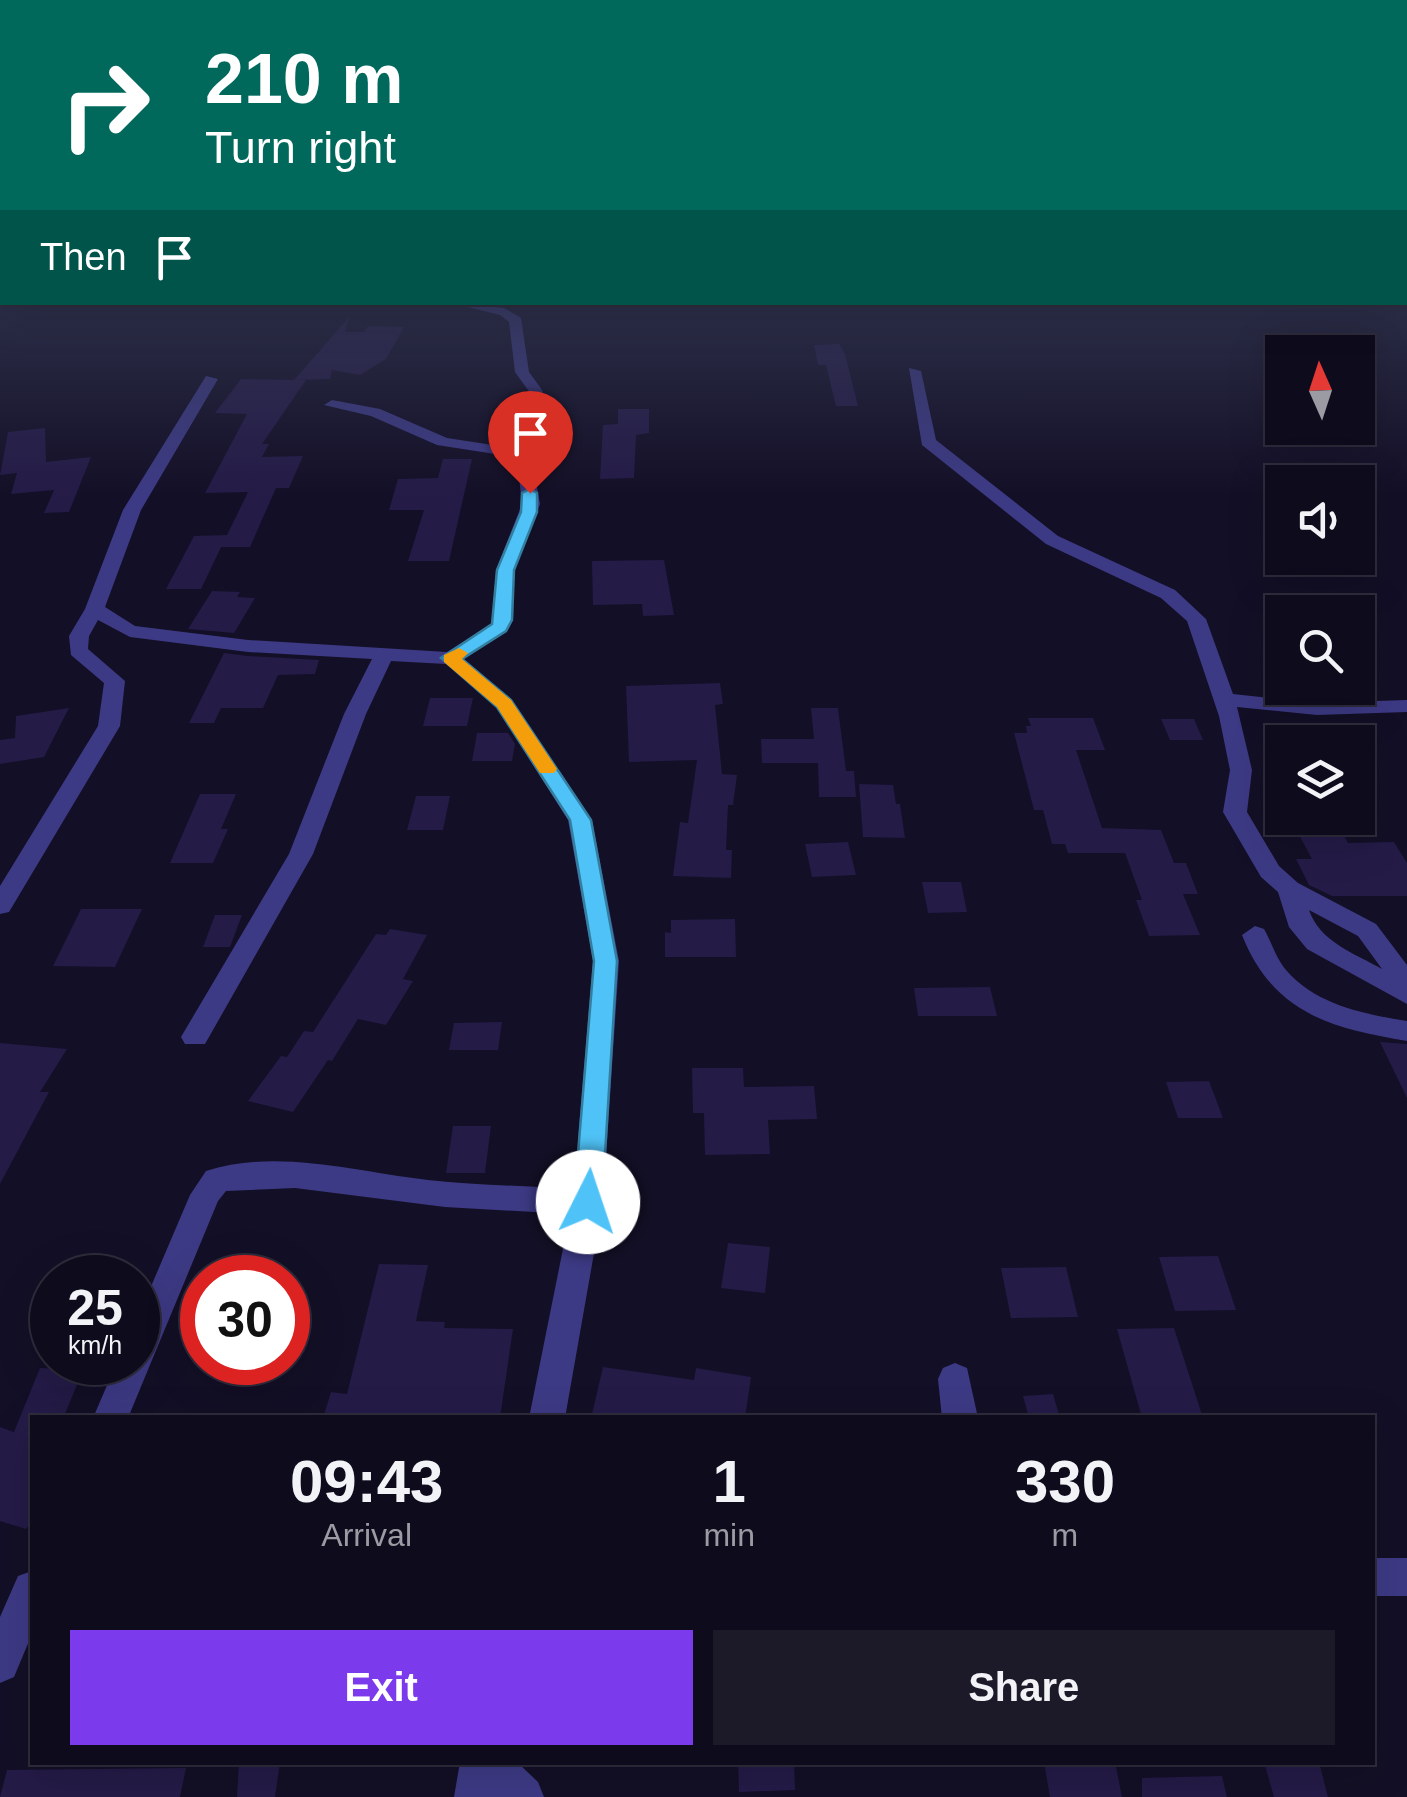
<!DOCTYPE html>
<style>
body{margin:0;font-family:Helvetica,sans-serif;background:#1c1929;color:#f1f3f6;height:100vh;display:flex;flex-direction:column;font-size:38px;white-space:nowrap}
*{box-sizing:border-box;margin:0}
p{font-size:32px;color:#9b9ba3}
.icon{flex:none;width:55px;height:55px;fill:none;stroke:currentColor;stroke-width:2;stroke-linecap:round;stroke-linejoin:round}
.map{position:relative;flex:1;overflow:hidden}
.details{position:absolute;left:30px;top:1415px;width:1345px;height:350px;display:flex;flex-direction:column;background:#0e0b1c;border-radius:0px;box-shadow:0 10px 40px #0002,0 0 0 2px #2e2b3b}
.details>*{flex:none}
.banner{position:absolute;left:0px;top:0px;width:1408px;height:305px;box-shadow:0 10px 40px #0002,0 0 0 2px #2e2b3b;background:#00695c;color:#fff;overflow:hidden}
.needle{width:65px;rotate:357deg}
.buttons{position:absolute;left:1265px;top:335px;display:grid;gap:20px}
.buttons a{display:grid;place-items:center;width:110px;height:110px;border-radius:0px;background:#0e0b1c;box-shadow:0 10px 40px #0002,0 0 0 2px #2e2b3b;font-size:50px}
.speed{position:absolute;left:30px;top:1255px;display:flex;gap:20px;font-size:50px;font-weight:700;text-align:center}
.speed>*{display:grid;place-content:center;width:130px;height:130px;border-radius:50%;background:#0e0b1c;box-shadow:0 10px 40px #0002,0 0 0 2px #2e2b3b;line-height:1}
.speed small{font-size:25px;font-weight:400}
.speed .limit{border:15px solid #d22;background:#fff;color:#111}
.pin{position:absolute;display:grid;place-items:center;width:85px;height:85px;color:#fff;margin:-102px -42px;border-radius:50% 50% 50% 0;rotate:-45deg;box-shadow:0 0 10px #0007}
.pin .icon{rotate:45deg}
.me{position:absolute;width:110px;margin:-55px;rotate:4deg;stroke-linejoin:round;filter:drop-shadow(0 0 8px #0008)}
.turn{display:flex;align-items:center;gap:35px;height:210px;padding:0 40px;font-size:45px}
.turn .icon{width:130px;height:130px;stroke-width:2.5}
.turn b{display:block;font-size:70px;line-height:85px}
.then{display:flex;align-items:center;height:95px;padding:0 40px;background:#0003;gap:20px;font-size:38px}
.eta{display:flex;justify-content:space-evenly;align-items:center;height:170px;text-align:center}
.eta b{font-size:60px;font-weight:600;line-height:70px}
.button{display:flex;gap:20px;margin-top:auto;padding:20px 40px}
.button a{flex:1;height:115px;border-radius:0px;background:#7c3aed;color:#fff;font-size:40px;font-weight:600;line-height:115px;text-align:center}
.button a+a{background:#1c1929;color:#f1f3f6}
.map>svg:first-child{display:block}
</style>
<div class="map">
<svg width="1407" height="1797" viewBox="0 0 1407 1797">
<rect width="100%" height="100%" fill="#130f26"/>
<g fill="#241b47">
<path d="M350,316L345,332H364L368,326L404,327L386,359L360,375L332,370L330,379L294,380Z"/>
<path d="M839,344L845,354L858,406H836L826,365H818L814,345Z"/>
<path d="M241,379L306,380L262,444H269L262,457L303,456L289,488H276L250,547H221L226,537L201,589H166L194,536L227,535L248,492L205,493L247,414L215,413Z"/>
<path d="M618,409H649V433L636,435L634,478L600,479L603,425L618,424Z"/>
<path d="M45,428L46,462L91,457L69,512L44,513L54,490L11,494L17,473L0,475L8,432Z"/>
<path d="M443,459H472L449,561H408L424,510H389L398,479L438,478Z"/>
<path d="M664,560L674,615L643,616L642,604L593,605L592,561Z"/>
<path d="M212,591L240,592L237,597L255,598L234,633L188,629Z"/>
<path d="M224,653L248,656L319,660L315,674L278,675L263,708H221L214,723H189Z"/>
<path d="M720,683L723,704L715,705L722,774L737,775L733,805H728L726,850H732L731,878L673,876L680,822L688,823L697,760L629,762L626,686Z"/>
<path d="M430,698H473L467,726H423Z"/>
<path d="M69,708L44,757L0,764V740L15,738L16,716Z"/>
<path d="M811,708H838L846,771H854L856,797H819L818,763H762L761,739H814Z"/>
<path d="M1028,718H1093L1105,750H1076L1102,828L1161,830L1174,863H1186L1198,894H1183L1200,935L1149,936L1136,900H1142L1125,853H1068L1065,844H1052L1043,810H1034L1014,733H1027L1026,726H1031Z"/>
<path d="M1161,719H1194L1203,740H1170Z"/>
<path d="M477,733H508L515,744L512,761H472Z"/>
<path d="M859,784L893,785L896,804H900L905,838L863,837Z"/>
<path d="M200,794H236L221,829H228L213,863H170Z"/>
<path d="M416,796H450L443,830H407Z"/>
<path d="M1290,818H1334L1348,843L1394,842L1407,863V896H1332L1309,885L1296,859H1312Z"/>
<path d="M848,842L856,875L812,877L805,844Z"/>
<path d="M922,882H961L967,912L928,913Z"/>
<path d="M81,909H142L115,967L53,966Z"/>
<path d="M215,915H242L230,947H203Z"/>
<path d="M735,919L736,957H665V932L671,933V920Z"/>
<path d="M390,929L427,935L403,979L413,981L386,1025L358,1019L332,1061L328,1060L293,1112L248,1101L281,1056L287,1057L304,1031L313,1032L376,934L386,935Z"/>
<path d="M990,987L997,1016H918L914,988Z"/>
<path d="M502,1022L498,1050H449L454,1023Z"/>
<path d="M1380,1042L1407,1044V1098Z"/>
<path d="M0,1043L67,1049L40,1092H49L0,1184Z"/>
<path d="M692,1068H743L744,1087L814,1086L817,1119L768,1120L770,1154L705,1155L704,1113H693Z"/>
<path d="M1209,1081L1223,1118H1178L1166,1082Z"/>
<path d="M453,1126H491L485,1173H446Z"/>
<path d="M728,1243L770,1247L765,1293L721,1288Z"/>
<path d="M1218,1256L1236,1310L1175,1311L1159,1257Z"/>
<path d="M379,1264L428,1265L416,1321L445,1322L444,1328L513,1329L500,1418H323L331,1392L347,1394Z"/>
<path d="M1066,1267L1078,1317L1011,1318L1001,1268Z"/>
<path d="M1174,1328L1203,1418H1142L1117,1329Z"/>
<path d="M603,1367L694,1380L696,1368L751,1377L745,1418H591Z"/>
<path d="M40,1368L83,1370L65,1414L32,1413V1520L26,1529L0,1521V1427L14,1432Z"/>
<path d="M1053,1394L1060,1418H1029L1023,1396Z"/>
<path d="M239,1762H280L275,1797H237Z"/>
<path d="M738,1762H794L795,1790L739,1792Z"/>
<path d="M1044,1762H1115L1122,1797H1050Z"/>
<path d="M1264,1762H1319L1328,1797H1274Z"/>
<path d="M186,1768L180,1797H0L7,1770Z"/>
<path d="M1222,1776L1227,1797H1142V1778Z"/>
</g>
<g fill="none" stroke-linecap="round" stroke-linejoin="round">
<g fill="#3d3a85" fill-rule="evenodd">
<rect x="1405" y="245" width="2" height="8"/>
<path d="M1405,289L1407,290V298L1405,297Z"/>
<path d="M448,302L504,308L521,318L529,372L542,390L555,432L535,476L540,504L514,570L513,620L507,631L464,659L512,700L592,820L619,961L603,1202L565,1418H529L570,1214L445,1207L295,1188L226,1191L218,1201L128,1418H93L117,1362H138V1317L190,1195L206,1171C276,1148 357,1172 428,1180C476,1185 525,1186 574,1189L593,961L568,820L497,708L446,664L391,661L366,714L313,854L205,1044H185L181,1037L289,854L344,714L372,659L248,652L130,637L98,620L89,636L88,649L125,681L120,726L9,912L0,914V886L98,726L104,683L71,655L69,636L85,609L123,510L206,376L218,379L141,510L105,607L135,626L248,640L447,652L492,624L496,570L522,504L519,477L495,454L437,445L371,416L324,405L332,400L380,409L447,438L506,447L524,464L539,432L528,390L515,372L509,322L500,315Z"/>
<path d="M909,368L921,371L936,440L1058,536L1175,590L1206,619L1233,694L1317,703L1407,700V712L1317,715L1237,707L1252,770L1247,812L1279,866L1298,883L1376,924L1407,965V1004L1307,949L1289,927L1278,892L1261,877L1223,812L1230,770L1219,716L1187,621L1161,598L1046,544L922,445ZM1309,910L1358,936L1382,969C1354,953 1320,942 1309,910Z"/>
<path d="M1255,926L1264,929C1272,943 1276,958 1286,970C1316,1005 1364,1014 1407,1021V1041C1330,1028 1273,1013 1242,935Z"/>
<path d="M955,1363L967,1368L978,1418H942L938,1379L943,1368Z"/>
<rect x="1372" y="1558" width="35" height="38"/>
<path d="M32,1571V1634L14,1677L0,1683V1617L18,1576Z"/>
<path d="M460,1762H517L538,1782L544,1797H454Z"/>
</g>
</g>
<linearGradient id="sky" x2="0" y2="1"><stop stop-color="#0a0815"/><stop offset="0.49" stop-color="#333752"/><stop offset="1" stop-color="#333752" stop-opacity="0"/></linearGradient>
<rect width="1407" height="496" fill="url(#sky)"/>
<path fill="#4fc3f7" stroke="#337fa1" stroke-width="2.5" d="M530,489L537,493V512L514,570L512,620L506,631L462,659L511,700L591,820L617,961L602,1202L598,1210L588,1213L578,1210L574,1202L594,961L570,820L497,707L441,658L492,624L497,570L521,512L522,493Z"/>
<path fill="#f59e0b" d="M459,648L468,653L462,659L511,700L557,769L554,773H540L497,707L444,662V655Z"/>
</svg>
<div class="buttons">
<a><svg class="needle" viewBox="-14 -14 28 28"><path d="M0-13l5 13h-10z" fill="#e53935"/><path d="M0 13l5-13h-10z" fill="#9b9ba3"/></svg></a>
<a><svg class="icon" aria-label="sound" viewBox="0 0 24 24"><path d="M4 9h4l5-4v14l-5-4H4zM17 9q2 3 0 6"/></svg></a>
<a><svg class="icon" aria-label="search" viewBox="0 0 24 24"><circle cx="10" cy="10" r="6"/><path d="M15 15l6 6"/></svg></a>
<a><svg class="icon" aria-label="layers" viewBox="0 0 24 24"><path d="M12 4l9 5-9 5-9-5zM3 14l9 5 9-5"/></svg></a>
</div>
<div class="speed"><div>25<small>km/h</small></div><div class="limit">30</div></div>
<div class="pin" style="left:530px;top:493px;background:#d93025"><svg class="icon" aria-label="arrive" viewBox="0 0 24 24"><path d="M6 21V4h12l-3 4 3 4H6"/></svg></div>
<svg class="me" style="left:588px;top:1202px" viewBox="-20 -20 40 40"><circle r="19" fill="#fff"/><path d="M0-13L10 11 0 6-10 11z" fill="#4fc3f7"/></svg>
<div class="banner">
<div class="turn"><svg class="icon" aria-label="right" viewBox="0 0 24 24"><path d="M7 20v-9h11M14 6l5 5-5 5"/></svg><div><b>210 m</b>Turn right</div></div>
<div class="then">Then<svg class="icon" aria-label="arrive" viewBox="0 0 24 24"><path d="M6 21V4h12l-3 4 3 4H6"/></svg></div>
</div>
<section class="details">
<div class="eta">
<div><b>09:43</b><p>Arrival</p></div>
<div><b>1</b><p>min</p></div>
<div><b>330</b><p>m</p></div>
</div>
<div class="button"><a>Exit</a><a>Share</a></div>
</section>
</div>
